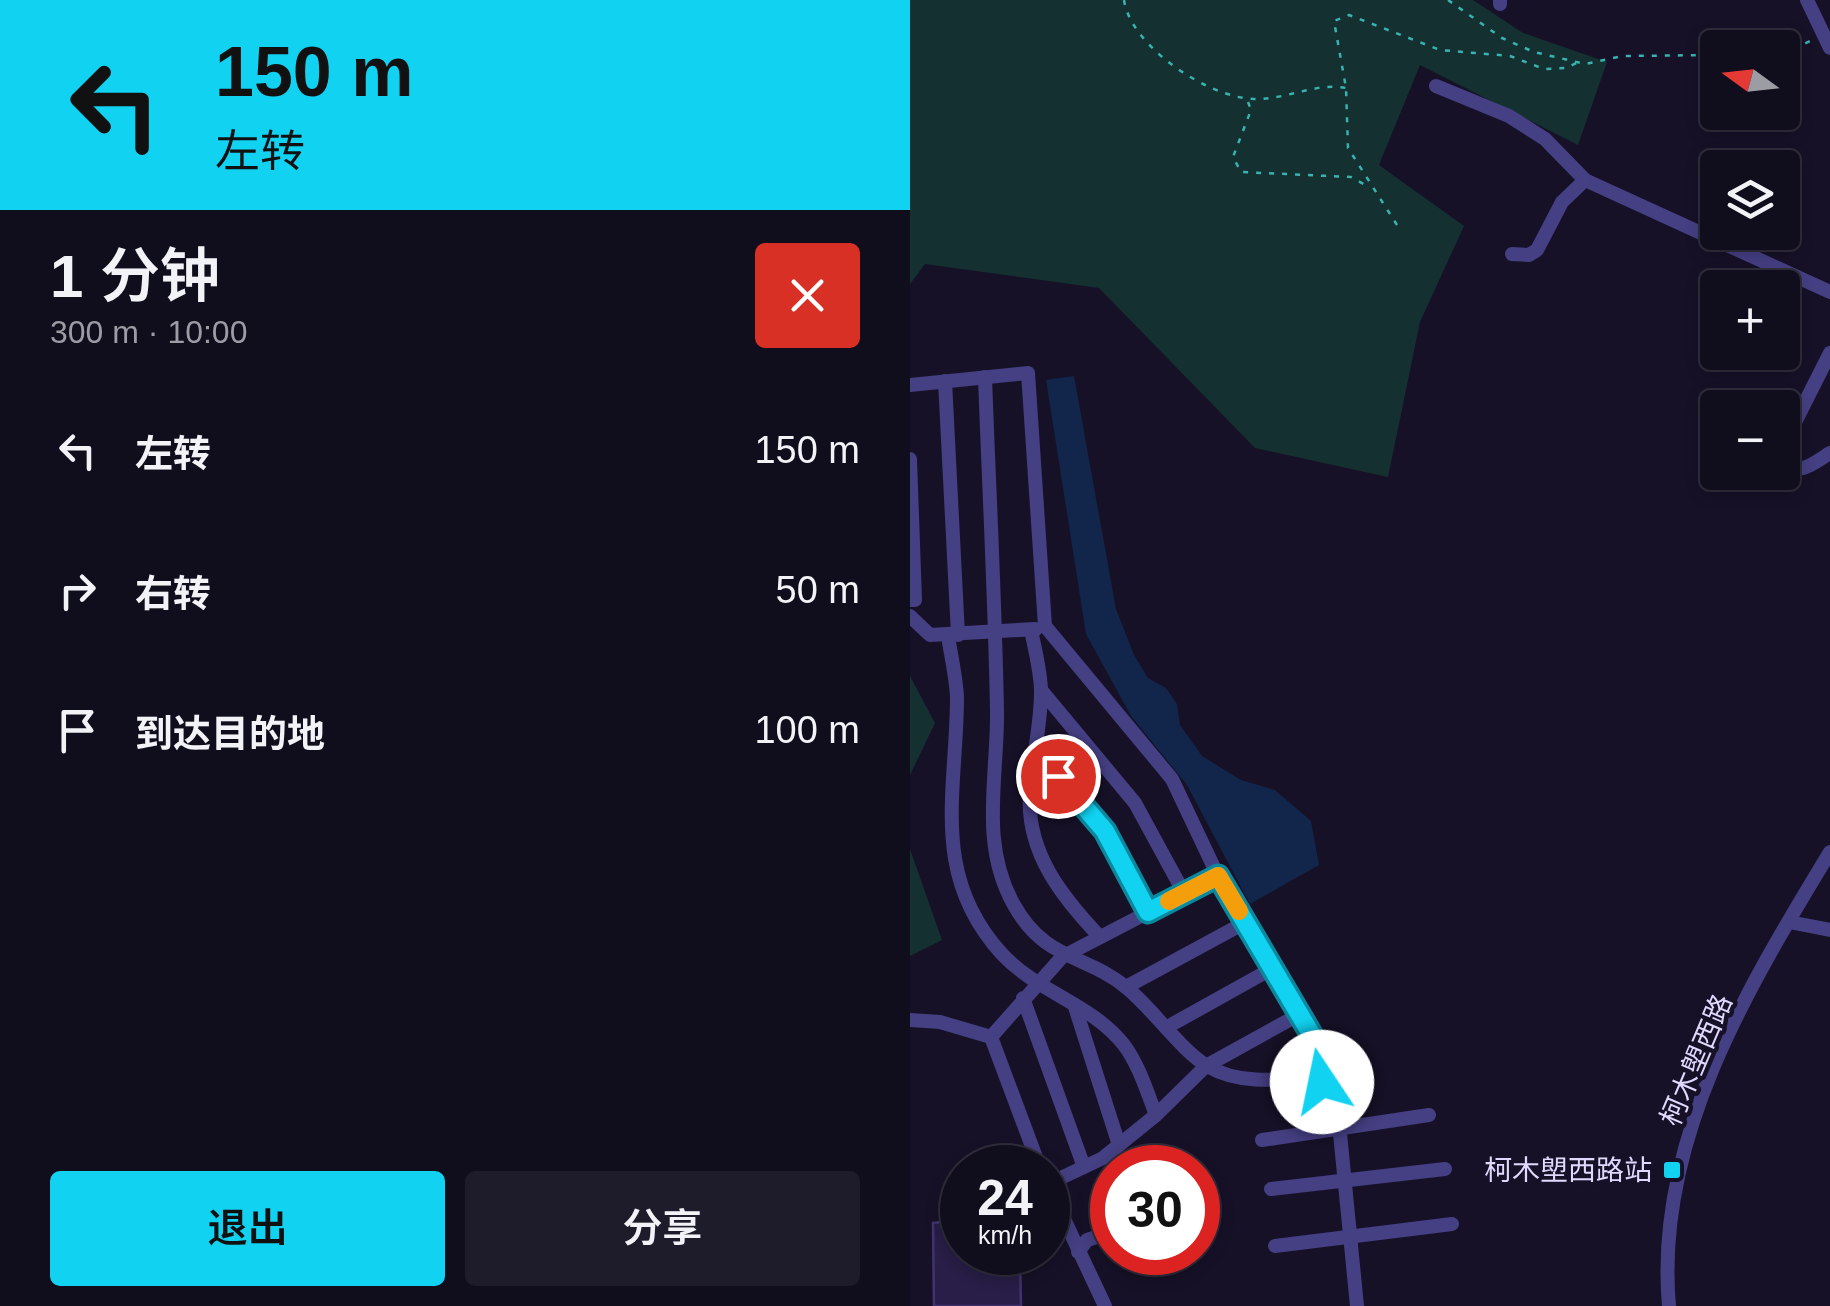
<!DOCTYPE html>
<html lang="zh">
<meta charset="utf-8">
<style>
body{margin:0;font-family:Helvetica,"Noto Sans SC",sans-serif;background:#1e1b2a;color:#f1f3f6;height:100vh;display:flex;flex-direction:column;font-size:38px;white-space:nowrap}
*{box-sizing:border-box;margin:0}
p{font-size:32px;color:#9c9ca4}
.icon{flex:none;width:55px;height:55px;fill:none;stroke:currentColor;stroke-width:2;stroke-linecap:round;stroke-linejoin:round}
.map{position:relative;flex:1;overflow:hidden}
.panel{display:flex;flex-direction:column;background:#100d1d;width:910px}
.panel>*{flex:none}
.top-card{background:#11d2f1;color:#111;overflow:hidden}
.needle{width:65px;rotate:285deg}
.fabs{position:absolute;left:790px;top:30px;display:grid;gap:20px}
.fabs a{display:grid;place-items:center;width:100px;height:100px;border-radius:10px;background:#100d1d;box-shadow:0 5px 15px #0003,0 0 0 2px #302d3b;font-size:50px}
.speed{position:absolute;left:30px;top:1145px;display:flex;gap:20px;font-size:50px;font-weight:700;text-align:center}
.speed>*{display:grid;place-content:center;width:130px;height:130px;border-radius:50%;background:#100d1d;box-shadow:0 5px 15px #0003,0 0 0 2px #302d3b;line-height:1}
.speed small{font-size:25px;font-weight:400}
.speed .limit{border:15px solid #d22;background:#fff;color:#111}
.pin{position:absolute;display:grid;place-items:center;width:85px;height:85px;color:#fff;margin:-42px;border:5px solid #fff;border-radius:50%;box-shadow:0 2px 10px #0007}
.me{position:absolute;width:110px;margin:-55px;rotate:349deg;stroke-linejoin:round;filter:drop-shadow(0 0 8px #0008)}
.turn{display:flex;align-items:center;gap:35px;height:210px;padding:0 50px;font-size:45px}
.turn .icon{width:130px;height:130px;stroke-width:2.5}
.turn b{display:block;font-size:70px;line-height:85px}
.round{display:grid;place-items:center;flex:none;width:105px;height:105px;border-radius:10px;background:#1e1b2a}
.overview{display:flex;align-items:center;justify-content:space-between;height:170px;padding:0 50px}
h1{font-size:60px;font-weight:600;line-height:75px}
.cta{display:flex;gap:20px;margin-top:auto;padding:20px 50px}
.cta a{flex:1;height:115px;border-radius:10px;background:#11d2f1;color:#111;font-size:40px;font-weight:600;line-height:115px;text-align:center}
.cta a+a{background:#1e1b2a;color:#f1f3f6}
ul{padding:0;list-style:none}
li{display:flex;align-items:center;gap:30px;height:140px;padding:0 50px}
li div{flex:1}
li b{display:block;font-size:38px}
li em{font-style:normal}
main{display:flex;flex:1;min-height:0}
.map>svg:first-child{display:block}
</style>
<main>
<section class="panel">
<div class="top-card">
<div class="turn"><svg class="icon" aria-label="left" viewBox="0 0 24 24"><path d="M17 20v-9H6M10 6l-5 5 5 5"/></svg><div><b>150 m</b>左转</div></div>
</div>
<div class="overview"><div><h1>1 分钟</h1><p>300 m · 10:00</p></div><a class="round" style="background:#d93025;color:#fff"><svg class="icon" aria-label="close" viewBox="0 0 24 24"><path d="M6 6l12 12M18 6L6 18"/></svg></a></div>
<ul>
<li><svg class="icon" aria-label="left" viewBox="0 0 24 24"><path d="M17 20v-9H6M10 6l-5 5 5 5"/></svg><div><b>左转</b></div><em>150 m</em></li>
<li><svg class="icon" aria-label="right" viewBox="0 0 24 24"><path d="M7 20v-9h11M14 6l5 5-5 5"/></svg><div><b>右转</b></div><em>50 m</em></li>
<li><svg class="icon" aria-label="arrive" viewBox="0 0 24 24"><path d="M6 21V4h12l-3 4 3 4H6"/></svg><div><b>到达目的地</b></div><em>100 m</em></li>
</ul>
<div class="cta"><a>退出</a><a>分享</a></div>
</section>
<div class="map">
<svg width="920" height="1306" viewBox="0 0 920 1306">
<rect width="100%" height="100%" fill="#161127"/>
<g fill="#153031">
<path d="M0,0H563L613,33L697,62L668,145L510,65L469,165L554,226L510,322L478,477L345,448L189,288L15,264L0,284Z"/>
<path d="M0,676L25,723L0,775Z"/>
<path d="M0,849L32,940L0,956Z"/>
</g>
<path fill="#12254a" d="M164,376L206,609L224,655L238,678L256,688L267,704L270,725L292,756L331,780L365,790L401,821L409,865L340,904L277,785L221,716L176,634L136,380Z"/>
<path fill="#281e47" stroke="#413271" stroke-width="2.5" d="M52,1220V1252H95V1259H110L111,1306H24L23,1223Z"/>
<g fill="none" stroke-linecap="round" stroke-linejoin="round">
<g stroke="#37b3b0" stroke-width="2.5" stroke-dasharray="5 8" stroke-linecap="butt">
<path d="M214,0C221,47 299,98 344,99C376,100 406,82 436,88"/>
<path d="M538,0L592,38L624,52L675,64L713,56L808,55"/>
<path d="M872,55L902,40"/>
<path d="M338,102L341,110L323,157L331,172L441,177L459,187"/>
<path d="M487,225L438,148L436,88L424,21L439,15L530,50L600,56L634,69L657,68L668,62"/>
</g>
<g stroke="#453f83" stroke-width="14">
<path d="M897,0L920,48"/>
<path d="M590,4V0"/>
<path d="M526,86L599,116L635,139L675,180L920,292"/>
<path d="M602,254L619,255L627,250L652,202L675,180"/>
<path d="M75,377C79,489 85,600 87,711C88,777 69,843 104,905C135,961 176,954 217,988C244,1010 271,1051 299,1067C331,1086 376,1079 411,1077"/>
<path d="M35,381L48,635"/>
<path d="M0,385L118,373L135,626L262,779L308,876L417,1061L411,1077L417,1089L426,1093L447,1306"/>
<path d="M872,448L920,353"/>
<path d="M0,459L5,600H0"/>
<path d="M872,463C889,477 904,463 920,453"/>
<path d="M0,616L20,635L126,629"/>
<path d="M121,630C125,650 131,672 131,692C131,726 122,760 120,794C116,852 152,897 190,937"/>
<path d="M38,636C41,656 46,677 47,697C47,791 19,874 92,954C127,992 182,1004 214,1045C229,1065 237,1092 246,1115"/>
<path d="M131,690L225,803L274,893"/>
<path d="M125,749L195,831L238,912"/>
<path d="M879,922L920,930"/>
<path d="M216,987L336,922"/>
<path d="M113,998L174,1167"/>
<path d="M165,1007L209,1145"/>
<path d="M0,1020L30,1022L81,1037"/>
<path d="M259,1026L363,968"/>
<path d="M417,1061H430L441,1073L434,1090L426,1093"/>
<path d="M352,1140L519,1115"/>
<path d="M130,1168L81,1037L152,957L308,876"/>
<path d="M138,1184L193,1158L246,1115L296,1066L390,1014"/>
<path d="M138,1185L195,1306"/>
<path d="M288,1186L299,1184"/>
<path d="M361,1189L535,1169"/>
<path d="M365,1246L542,1224"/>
<path d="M168,1252L177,1240L202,1232"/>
<path d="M759,1306C744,1141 838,987 920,852"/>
</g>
</g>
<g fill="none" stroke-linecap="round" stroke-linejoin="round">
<defs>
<path id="route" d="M148,776L195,831L238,912L308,876L417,1061L410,1072L412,1082"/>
</defs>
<use href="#route" stroke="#0b889d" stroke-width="25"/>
<use href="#route" stroke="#11d2f1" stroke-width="18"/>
<path stroke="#f59e0b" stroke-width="18" d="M259,901L308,876L329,911"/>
</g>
<rect fill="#11d2f1" stroke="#161127" stroke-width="4" x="752" y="1160" width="20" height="20" rx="5"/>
<g text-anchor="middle" stroke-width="9" stroke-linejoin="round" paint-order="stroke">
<g font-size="28" fill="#dfd9fd" stroke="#161127">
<text transform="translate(786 1060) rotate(-67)" y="10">柯木塱西路</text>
</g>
<g font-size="28" fill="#dfd9fd" stroke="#161127" text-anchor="end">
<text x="742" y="1180">柯木塱西路站</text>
</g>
</g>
</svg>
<div class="fabs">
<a><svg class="needle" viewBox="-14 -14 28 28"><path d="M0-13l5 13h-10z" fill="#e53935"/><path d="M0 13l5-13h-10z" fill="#9c9ca4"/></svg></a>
<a><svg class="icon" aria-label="layers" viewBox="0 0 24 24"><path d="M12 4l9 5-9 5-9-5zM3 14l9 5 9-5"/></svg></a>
<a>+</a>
<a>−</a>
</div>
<div class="speed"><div>24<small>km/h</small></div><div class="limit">30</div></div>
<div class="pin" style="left:148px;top:776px;background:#d93025"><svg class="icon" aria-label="arrive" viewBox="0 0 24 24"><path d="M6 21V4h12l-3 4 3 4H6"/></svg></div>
<svg class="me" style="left:412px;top:1082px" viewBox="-20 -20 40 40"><circle r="19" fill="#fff"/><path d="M0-13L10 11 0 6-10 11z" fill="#11d2f1"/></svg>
</div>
</main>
